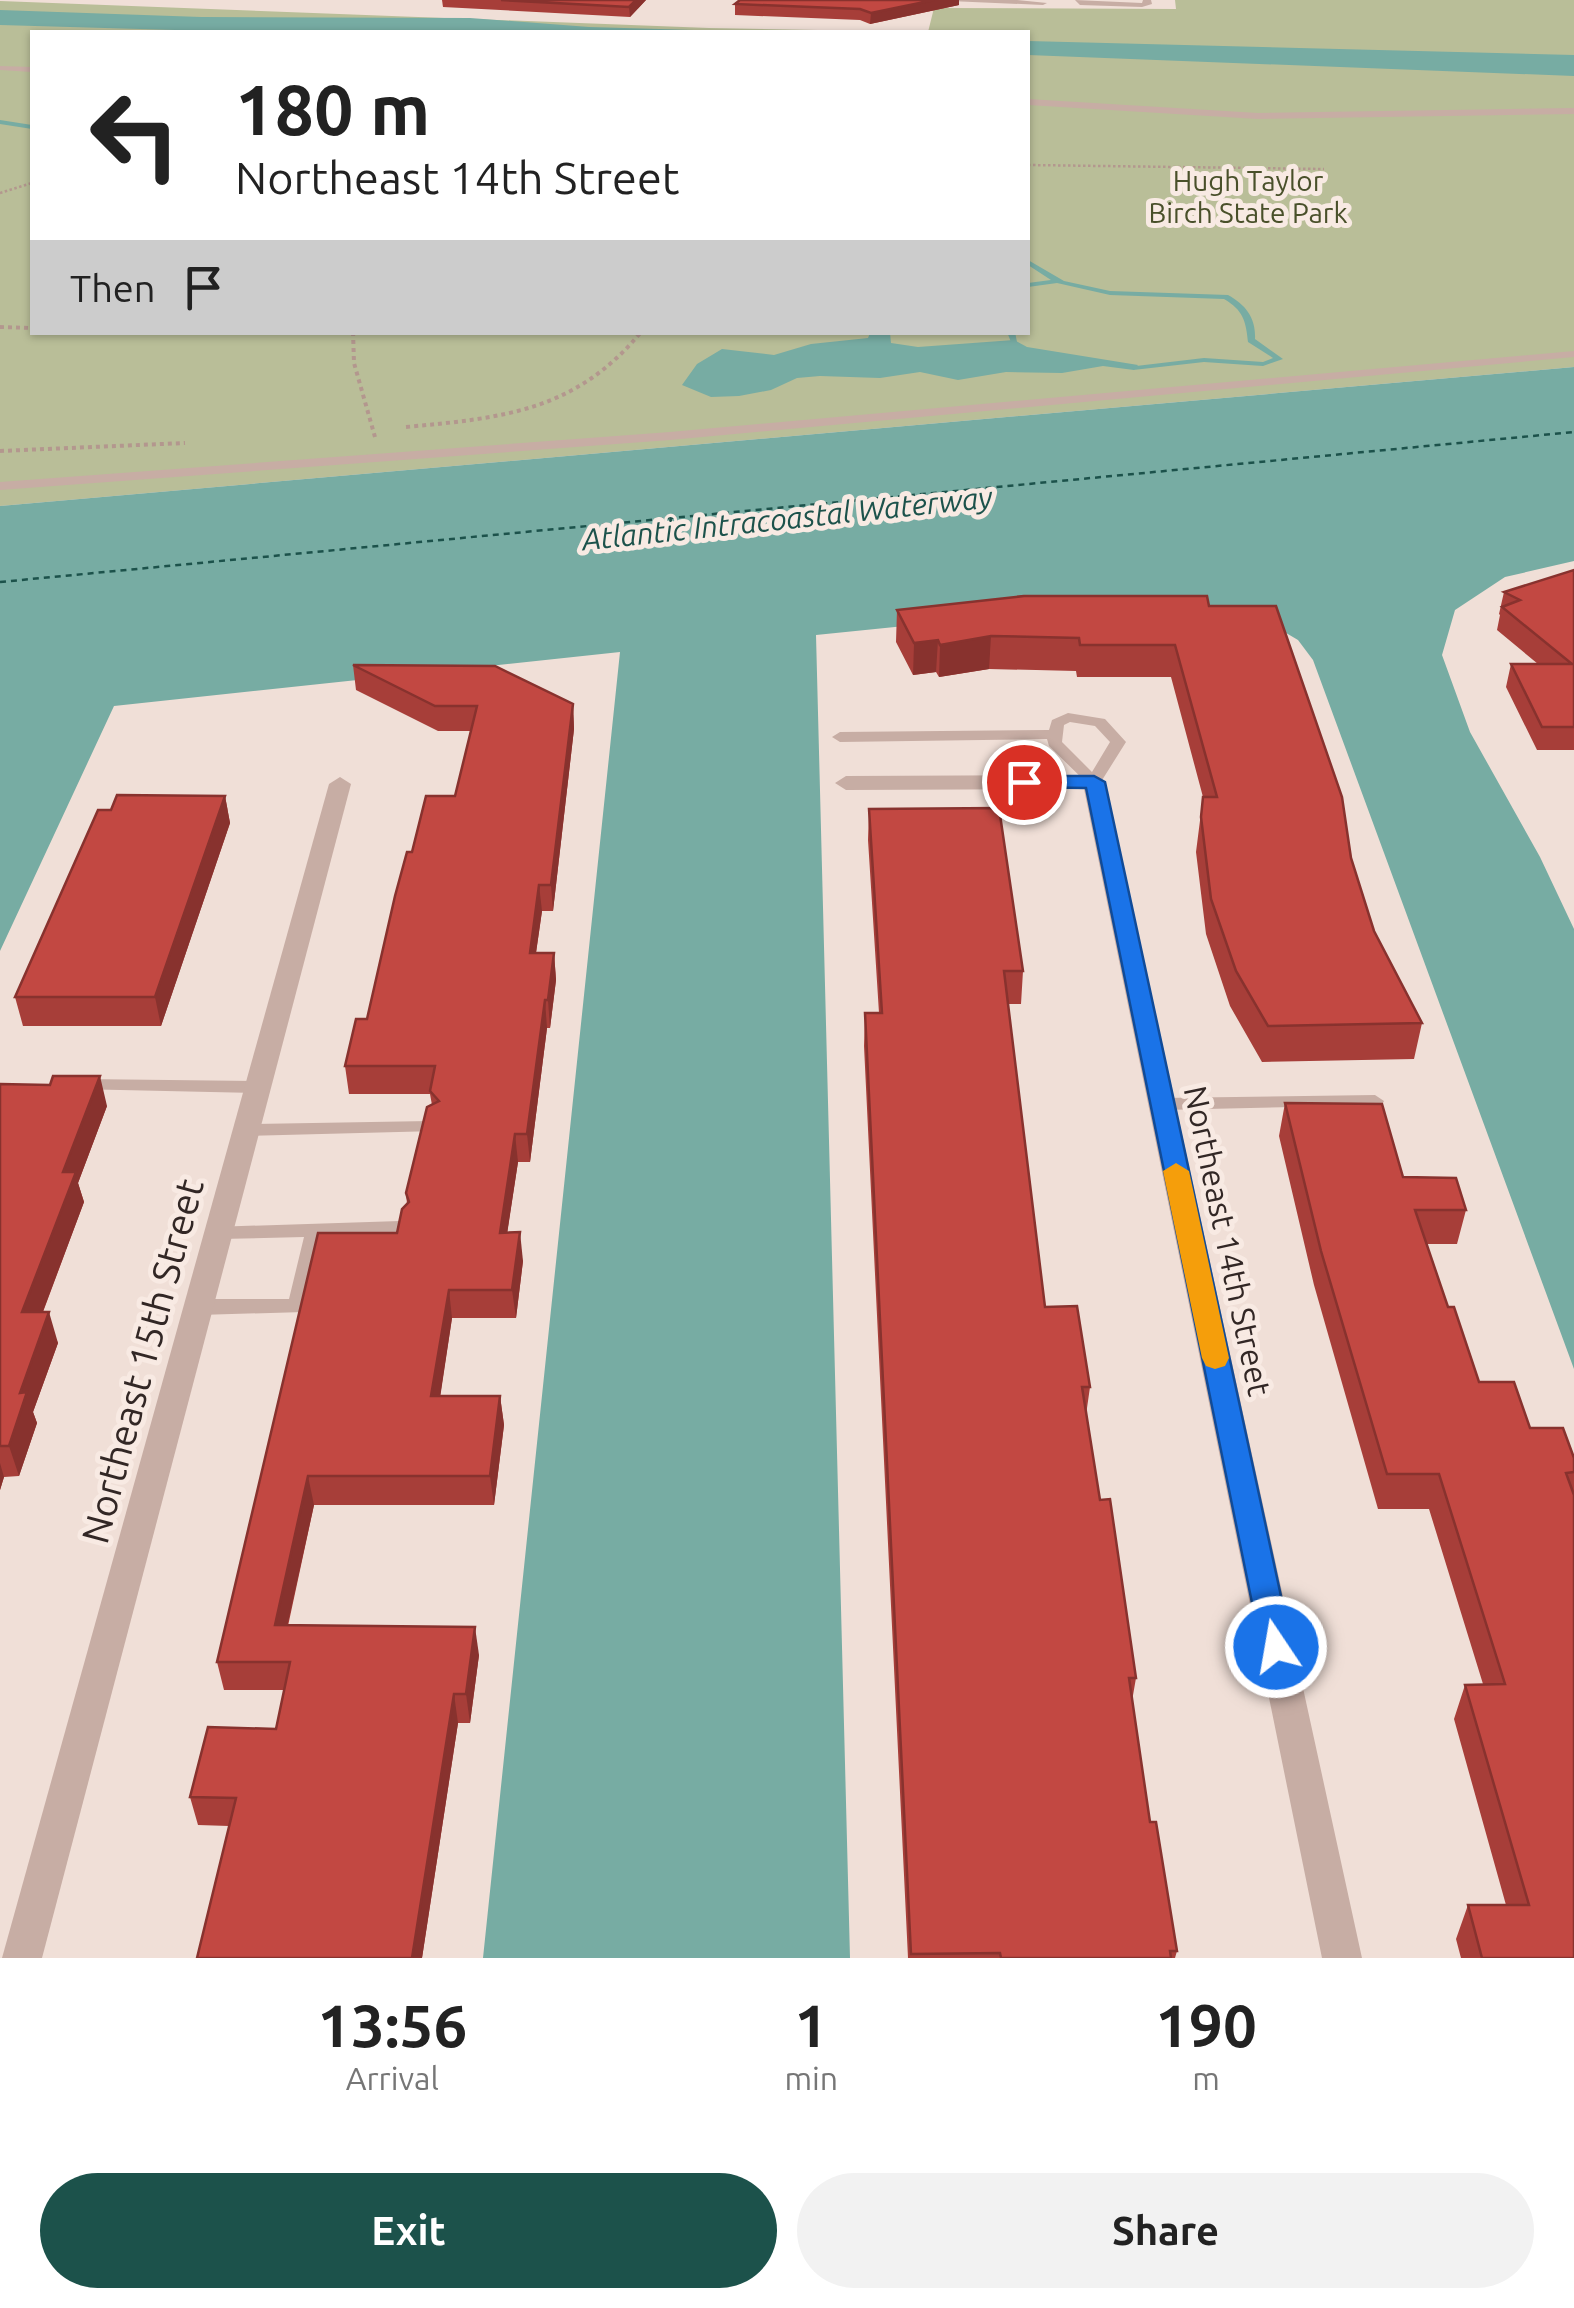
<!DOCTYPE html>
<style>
body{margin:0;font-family:Ubuntu,sans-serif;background:#f2f2f2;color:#222;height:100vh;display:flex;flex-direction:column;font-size:38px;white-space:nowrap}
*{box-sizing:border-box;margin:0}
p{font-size:32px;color:#767676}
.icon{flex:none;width:55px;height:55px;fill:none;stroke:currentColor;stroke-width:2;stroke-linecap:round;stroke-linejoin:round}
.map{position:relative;height:1958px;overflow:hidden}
.panel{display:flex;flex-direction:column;background:#fff;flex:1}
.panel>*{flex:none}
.guide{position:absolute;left:30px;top:30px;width:1000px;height:305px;border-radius:0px;box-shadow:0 2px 8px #0004;background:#fff;color:#222;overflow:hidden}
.pin{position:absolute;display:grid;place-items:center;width:85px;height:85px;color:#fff;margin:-42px;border:5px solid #fff;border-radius:50%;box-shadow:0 2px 10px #0007}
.me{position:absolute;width:110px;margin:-55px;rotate:348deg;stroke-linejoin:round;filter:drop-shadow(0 0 8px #0008)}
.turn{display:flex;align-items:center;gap:35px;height:210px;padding:0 40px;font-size:45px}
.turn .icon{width:130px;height:130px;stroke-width:2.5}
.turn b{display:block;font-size:70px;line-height:85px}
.then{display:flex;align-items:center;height:95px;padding:0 40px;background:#0003;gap:20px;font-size:38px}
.eta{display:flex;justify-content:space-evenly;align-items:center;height:170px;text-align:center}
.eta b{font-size:60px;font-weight:600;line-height:70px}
.button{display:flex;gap:20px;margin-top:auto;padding:20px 40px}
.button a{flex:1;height:115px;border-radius:60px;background:#1c524b;color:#fff;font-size:40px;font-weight:600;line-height:115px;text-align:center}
.button a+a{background:#f2f2f2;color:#222}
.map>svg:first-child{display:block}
</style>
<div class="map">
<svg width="1574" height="1958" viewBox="0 0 1574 1958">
<rect width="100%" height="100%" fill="#f0dfd7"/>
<path fill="#b9be98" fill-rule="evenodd" d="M1175,0H1574V367L0,506V1L709,28L928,32L934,8L1176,9ZM32,32H1028V332H32Z"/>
<g fill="#77aca3">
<path d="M0,10L201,17L470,18L589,27L764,32H245L0,25Z"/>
<path d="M1028,41L1574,55V76L1028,55Z"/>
<path d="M870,333H890L891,343L918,347L1014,340L1027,347L1138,365L1134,370L1103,366L1062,373L1006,372L958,380L920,372L880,378L820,376L797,378L771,390L739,396L711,397L682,385L697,364L722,349L774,355L811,344L868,338Z"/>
<path d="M1574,367V561L1505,577L1455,610L1442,655L1470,732L1540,857L1574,929V1369L1313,660L1298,640L1264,620L1053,611L816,635L850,1958H483L620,652L114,706L0,951V506Z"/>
</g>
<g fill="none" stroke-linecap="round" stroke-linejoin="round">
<g fill="#77aca3" fill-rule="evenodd">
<path d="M0,120L32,125V129L0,124Z"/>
<path d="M1028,260L1064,281L1110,291L1228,295C1246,305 1256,318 1255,339L1283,359L1263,366L1204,362L1133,370L1132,368L1136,366L1204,358L1263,362L1273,358L1248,342C1246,321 1243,310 1224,299L1110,295L1057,283L1028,287V283L1051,280L1028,265Z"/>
<path d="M1007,332H1015L1017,342H1011Z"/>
</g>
<path stroke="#1c524b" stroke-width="2.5" stroke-dasharray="6 5" stroke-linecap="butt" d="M0,582L1574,432"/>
<g stroke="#b3978e" stroke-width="2.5" stroke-dasharray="2.5 2.5" stroke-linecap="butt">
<path d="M1028,165L1324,169"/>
<path d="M0,193L32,183"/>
</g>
<g stroke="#b3978e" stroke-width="4" stroke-dasharray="4 4" stroke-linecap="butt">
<path d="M0,327L32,328"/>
<path d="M353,332L354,363L375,437"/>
<path d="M406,427C503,418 576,411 641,332"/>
<path d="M0,451L185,443"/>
</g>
<g fill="#c7ada4" fill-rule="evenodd">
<path d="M927,0H1017L1047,3L1043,5Z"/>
<path d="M1075,0L1142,3L1143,0H1151L1152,4L1142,7L1080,5Z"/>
<path d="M0,66L32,67V72L0,70Z"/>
<path d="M1028,99L1258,113L1574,108V114L1258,119L1028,105Z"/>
<path d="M1574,351V357L670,440L0,490V482L670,432Z"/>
<path d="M1068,713L1105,719L1126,742L1099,785H1089L1049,746L1047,739L840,742L832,737L840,732L1049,730L1052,720ZM1070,722L1095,726L1110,742L1092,772L1062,742L1064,725Z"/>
<path d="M82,1079L258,1081L267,1087L258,1093L75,1089L73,1085Z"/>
<path d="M1375,1095L1384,1101L1382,1105L1162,1110L1153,1104L1162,1098Z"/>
<path d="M430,1121L439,1127L437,1131L247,1136L240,1135L237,1130L240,1125L247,1124Z"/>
<path d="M400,1221L407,1223L410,1228L407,1233L324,1237L304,1312L199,1315L192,1312L189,1307L192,1302L199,1299H289L304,1237L219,1239L212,1237L209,1232L212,1227Z"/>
</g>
<g fill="#c7ada4" fill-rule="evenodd">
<path d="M1094,775L1105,782L1362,1958H1322L1084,789L846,790L835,783L846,776Z"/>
<path d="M340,777L351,784L42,1958H2L329,784Z"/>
</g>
</g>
<g fill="#a73e39">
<path d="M442,0H646L630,17L443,7Z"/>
<path d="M735,4L959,5L870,24L860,20L735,15Z"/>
<path d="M1574,570V750H1537L1506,687L1511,664H1538L1497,630L1500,615L1499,614L1504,592Z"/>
<path d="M1209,606L1351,858L1374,931L1422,1023L1414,1059L1262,1062L1230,1006L1206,934L1196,852L1203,797L1171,677H1077L1076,671L989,669L939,677L936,672L913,675L896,642L897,610Z"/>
<path d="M353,665L573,704L574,729L553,911H542L536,953H554L556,980L550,1028H547L530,1162H518L507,1233L523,1261L516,1318H452L440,1396H500L504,1425L494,1505H314L288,1626L479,1655L470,1723H458L422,1958H197L229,1826L198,1825L190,1797L276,1729L284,1690H224L217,1662L397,1233L407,1204L406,1193L432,1105L430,1094H349L345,1066L367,1019L412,852L455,796L471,731H438L356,690Z"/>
<path d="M225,796L230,823L161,1026H23L15,997L111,810Z"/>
<path d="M869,809L1023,971L1021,1004H1008L1045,1307L1090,1387L1086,1415L1100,1500L1136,1678L1132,1701L1150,1822L1177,1951L1175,1958H908L864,1046L865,1013H879L868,840Z"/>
<path d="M0,1084L107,1106L78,1183L84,1202L43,1312L58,1343L33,1412L37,1423L19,1476L4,1477L0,1490Z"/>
<path d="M1285,1103L1403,1177L1466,1210L1457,1244H1426L1448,1307L1479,1382L1530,1428L1574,1458V1958H1461L1456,1939L1468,1905H1506L1454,1719L1465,1685L1483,1684L1429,1509H1378L1314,1285L1279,1136Z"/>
</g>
<g fill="#88322e">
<path d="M636,0H646L630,17L629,7Z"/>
<path d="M934,0H959V5L870,24L871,13Z"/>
<path d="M991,636L989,669L939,677L940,645Z"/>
<path d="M938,640L936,672L913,675L914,643Z"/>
<path d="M573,704L574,729L553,911L551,885Z"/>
<path d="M225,796L230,823L161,1026L155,997Z"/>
<path d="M539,885L542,911L532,980L530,953Z"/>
<path d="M554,953L556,980L550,1028L548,1000Z"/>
<path d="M545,1000L547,1028L530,1162L527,1134Z"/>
<path d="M100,1076L107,1106L78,1183L84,1202L31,1343L22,1312L63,1172Z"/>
<path d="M515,1134L518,1162L503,1261L500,1233Z"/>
<path d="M520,1232L523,1261L516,1318L512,1290Z"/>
<path d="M449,1290L452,1318L436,1425L431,1396Z"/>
<path d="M49,1312L58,1343L33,1412L37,1423L19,1476L9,1446L20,1393Z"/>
<path d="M500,1396L504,1425L494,1505L490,1476Z"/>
<path d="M0,1463L4,1477L0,1490Z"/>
<path d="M308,1476L314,1505L281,1654L275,1625Z"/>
<path d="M475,1627L479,1655L470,1723L466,1694Z"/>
<path d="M454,1694L458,1723L422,1958H412Z"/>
</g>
<g fill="#c24842" stroke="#88322e" stroke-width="2.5">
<path d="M501,0H636L629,7Z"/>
<path d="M740,0H934L871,13L860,9L735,4Z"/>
<path d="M1574,570V727H1542L1511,664H1572L1502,607L1520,600L1504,592Z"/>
<path d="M1024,596H1207L1209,606H1276L1342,797L1351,858L1374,931L1422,1023L1268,1026L1236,971L1211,899L1201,817L1203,797H1217L1175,645H1080L1079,638L991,636L940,645L938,640L914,643L897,610Z"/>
<path d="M353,665L495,666L573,704L551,885H539L530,953H554L548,1000H545L527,1134H515L500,1233L520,1232L512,1290H449L431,1396H500L490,1476H308L275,1625L475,1627L466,1694H454L412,1958H197L236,1798L190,1797L208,1727L276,1729L290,1662H217L318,1233H397L402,1209L409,1202L406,1193L427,1107L439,1101L430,1091L435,1066H345L356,1019H367L395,896L407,852H412L426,796H455L477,706H435Z"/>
<path d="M117,795L225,796L155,997H15L98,810H111Z"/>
<path d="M999,808L1023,971H1004L1045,1307L1077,1306L1090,1387H1082L1100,1500L1110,1499L1136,1678H1129L1150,1822H1156L1177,1951H1170L1171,1958H1001L1000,1953L911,1954L865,1013H882L869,809Z"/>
<path d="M53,1076H100L63,1172H76L22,1312H49L20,1393L27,1392L9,1446H0V1084L50,1085Z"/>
<path d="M1285,1103L1382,1104L1403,1177L1456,1178L1466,1210H1415L1448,1307H1454L1479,1382H1514L1530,1428H1563L1574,1458V1472L1566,1473L1574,1495V1958H1482L1468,1905H1529L1465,1685L1505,1684L1439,1474H1387L1321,1251Z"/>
</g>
<path fill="#1a73e8" stroke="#114b97" stroke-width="2.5" d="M1024,776H1094L1105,782L1292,1647L1288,1657L1276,1661L1265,1657L1261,1647L1086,788L1016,787V778Z"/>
<path fill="#f59e0b" d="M1176,1163L1189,1171L1229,1358L1225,1366L1215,1369L1206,1366L1202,1358L1163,1171Z"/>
<g text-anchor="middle" stroke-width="10" stroke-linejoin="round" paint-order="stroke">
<g font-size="28" fill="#49502a" stroke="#f8eae3">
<text x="1248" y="191">Hugh Taylor<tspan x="1248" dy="32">Birch State Park</tspan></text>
</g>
<g font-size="30" font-style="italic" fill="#1c524b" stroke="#f8eae3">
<text transform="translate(787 519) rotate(-6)" y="10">Atlantic Intracoastal Waterway</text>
</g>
<g font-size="32" fill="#322725" stroke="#f8eae3">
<text transform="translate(1227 1241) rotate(78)" y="11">Northeast 14th Street</text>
</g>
<g font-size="38" fill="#322725" stroke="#f8eae3">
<text transform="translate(143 1361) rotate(-75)" y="13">Northeast 15th Street</text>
</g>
</g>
</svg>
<div class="pin" style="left:1024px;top:782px;background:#d93025"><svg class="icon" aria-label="arrive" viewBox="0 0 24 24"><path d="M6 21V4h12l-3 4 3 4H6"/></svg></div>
<svg class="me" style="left:1276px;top:1647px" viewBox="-20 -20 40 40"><circle r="17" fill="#1a73e8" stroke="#fff" stroke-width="3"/><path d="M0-11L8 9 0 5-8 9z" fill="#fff"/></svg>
<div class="guide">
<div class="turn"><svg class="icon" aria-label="left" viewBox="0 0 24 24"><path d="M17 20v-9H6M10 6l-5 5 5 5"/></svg><div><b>180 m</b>Northeast 14th Street</div></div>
<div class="then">Then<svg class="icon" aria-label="arrive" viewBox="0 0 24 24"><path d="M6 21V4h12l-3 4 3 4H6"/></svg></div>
</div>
</div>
<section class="panel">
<div class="eta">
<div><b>13:56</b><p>Arrival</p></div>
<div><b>1</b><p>min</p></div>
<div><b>190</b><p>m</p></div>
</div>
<div class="button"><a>Exit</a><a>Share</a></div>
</section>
